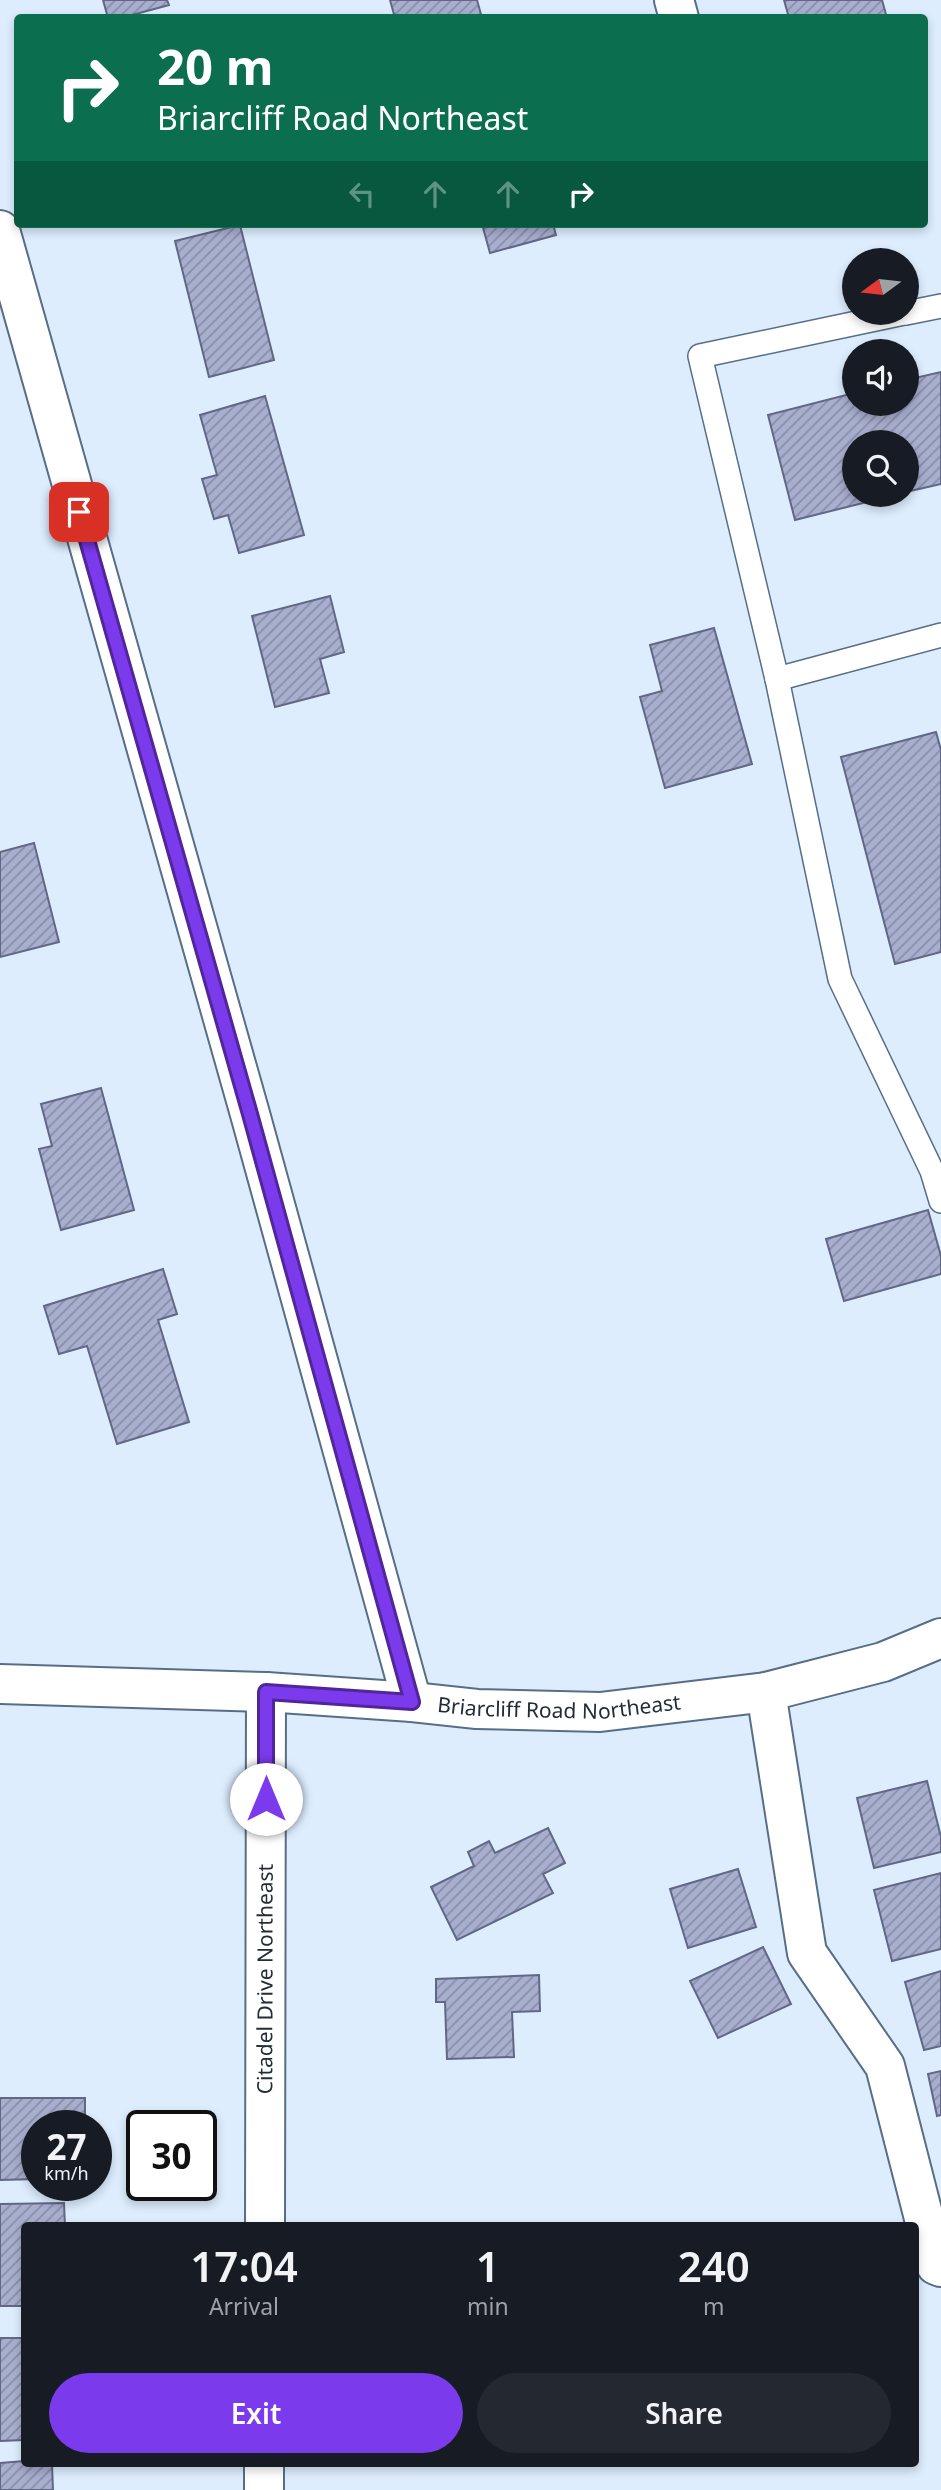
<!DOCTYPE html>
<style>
body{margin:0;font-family:"Noto Sans",sans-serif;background:#242831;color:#f1f3f6;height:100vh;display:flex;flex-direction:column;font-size:26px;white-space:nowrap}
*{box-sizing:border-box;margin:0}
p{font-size:23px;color:#9ea1a6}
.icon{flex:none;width:38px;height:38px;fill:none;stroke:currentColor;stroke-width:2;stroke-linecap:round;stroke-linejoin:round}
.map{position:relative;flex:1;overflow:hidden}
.side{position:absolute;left:21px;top:2222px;width:898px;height:245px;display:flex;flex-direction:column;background:#171b24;border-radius:7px;box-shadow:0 4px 10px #0003}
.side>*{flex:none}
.guide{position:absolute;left:14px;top:14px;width:914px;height:214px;border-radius:7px;box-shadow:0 4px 10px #0003;background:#0b6e4f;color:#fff;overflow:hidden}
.needle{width:46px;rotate:255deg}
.controls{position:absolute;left:842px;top:248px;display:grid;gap:14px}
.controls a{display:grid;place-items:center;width:77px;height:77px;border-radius:50%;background:#171b24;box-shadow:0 4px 10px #0003;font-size:35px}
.speed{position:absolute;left:21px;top:2110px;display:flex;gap:14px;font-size:35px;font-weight:700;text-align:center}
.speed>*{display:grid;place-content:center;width:91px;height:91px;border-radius:50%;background:#171b24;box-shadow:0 4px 10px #0003;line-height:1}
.speed small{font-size:18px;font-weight:400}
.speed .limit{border:4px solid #111;border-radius:10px;background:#fff;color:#111}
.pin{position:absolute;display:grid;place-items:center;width:60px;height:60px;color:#fff;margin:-30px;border-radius:14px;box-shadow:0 4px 10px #0006}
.me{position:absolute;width:77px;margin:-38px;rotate:0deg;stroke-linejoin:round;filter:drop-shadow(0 0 5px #0008)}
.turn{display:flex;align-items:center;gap:24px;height:147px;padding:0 28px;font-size:32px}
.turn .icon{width:91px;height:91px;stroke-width:2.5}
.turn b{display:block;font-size:49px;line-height:60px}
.lanes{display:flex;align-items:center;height:66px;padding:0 28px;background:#0003;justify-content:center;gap:35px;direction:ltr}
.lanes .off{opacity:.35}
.eta{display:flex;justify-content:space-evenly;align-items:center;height:119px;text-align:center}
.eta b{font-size:42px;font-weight:600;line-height:49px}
.primary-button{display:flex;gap:14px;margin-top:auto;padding:14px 28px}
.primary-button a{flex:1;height:80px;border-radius:42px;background:#7c3aed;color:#fff;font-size:28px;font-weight:600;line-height:80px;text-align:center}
.primary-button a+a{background:#242831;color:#f1f3f6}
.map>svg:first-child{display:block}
</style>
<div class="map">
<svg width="941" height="2490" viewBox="0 0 941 2490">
<defs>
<pattern id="building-hatch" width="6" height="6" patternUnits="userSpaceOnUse" patternTransform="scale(1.75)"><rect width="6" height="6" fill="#a8aece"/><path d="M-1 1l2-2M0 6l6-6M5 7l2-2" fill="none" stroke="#888ea8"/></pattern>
</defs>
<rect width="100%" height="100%" fill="#ddedfe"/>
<g fill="url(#building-hatch)" stroke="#626785" stroke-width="2">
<path d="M103,0H167L169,5L121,18H108Z"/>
<path d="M390,0H477L482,18H395Z"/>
<path d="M784,0H882L887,18H789Z"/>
<path d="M482,224H553L556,235L490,253Z"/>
<path d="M240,225L274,360L209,377L175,241Z"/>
<path d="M941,372V484L906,492V443H854V495H895L795,520L768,415L854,393V404H906V380Z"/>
<path d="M265,396L304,535L239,553L228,515L214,519L202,479L217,475L200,415Z"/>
<path d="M330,596L344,652L320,659L329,693L275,707L252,616Z"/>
<path d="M714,628L752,764L665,788L640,697L662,691L650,645Z"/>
<path d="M936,732L941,750V952L895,964L841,757Z"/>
<path d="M34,843L59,942L0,957V852Z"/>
<path d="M101,1088L134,1210L61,1230L39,1149L52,1146L41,1104Z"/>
<path d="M928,1210L941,1256V1274L844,1301L826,1239Z"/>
<path d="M163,1269L177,1314L158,1320L189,1422L117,1444L87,1346L59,1354L44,1306Z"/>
<path d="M927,1781L941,1837V1852L874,1868L857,1798Z"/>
<path d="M548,1828L565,1863L543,1874L553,1893L457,1940L431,1887L474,1866L468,1852L489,1841L495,1853Z"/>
<path d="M738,1869L756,1927L688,1948L670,1889Z"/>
<path d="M941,1873V1949L892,1961L874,1890Z"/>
<path d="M763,1947L791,2004L718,2038L690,1981Z"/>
<path d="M941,1971V2046L924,2050L905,1982Z"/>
<path d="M539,1975L540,2011L512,2012L514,2057L447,2059L445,2002H436V1979Z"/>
<path d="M941,2071V2115L937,2116L928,2074Z"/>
<path d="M0,2098H85V2126H37V2179L0,2180Z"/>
<path d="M64,2203L65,2226H24V2306H0V2204Z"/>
<path d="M0,2338H24V2440L0,2441Z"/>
<path d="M24,2461V2464H52L53,2490H0V2463Z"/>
</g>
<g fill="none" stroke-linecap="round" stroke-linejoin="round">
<defs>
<g id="lane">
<path d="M904,313L700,356L777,679L840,979L932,1171L941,1201"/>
<path d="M906,313L941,306"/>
<path d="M777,679L941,635"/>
</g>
<g id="street">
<path d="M674,0L679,18"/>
<path d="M0,230L250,1114L412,1702"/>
<path d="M766,1692L807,1953L885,2066L936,2265L941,2267"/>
<path id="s1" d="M265,2226L266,1692"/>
<path d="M264,2490V2464"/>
</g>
<g id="secondary">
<path id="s2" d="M0,1684L266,1692L412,1702L477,1709L600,1712L766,1692L883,1662L941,1638"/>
</g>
</defs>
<use href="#lane" stroke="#576e87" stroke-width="26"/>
<use href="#street" stroke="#576e87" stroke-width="42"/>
<use href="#secondary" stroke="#576e87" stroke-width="42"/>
<use href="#lane" stroke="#fff" stroke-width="23"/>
<use href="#street" stroke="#fff" stroke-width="38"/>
<use href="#secondary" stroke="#fff" stroke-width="38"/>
</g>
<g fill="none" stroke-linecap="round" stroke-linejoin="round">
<defs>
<path id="route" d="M79,512L250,1114L412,1702L266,1692V1799"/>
</defs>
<use href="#route" stroke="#51269a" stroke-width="18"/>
<use href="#route" stroke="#7c3aed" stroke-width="12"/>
</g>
<g text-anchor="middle" stroke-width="5" stroke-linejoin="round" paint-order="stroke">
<g font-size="21" fill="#232d37" stroke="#ddedfe">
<text dy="7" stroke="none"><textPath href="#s2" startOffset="560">Briarcliff Road Northeast</textPath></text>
<text dy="7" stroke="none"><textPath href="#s1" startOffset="247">Citadel Drive Northeast</textPath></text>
</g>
</g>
</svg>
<div class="controls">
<a><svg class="needle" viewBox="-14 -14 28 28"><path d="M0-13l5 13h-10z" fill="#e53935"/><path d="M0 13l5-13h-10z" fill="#9ea1a6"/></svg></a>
<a><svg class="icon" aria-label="sound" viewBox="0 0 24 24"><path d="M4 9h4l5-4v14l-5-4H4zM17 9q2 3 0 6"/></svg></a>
<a><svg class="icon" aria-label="search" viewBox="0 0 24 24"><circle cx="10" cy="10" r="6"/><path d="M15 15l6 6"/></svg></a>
</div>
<div class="speed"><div>27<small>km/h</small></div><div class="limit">30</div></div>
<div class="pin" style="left:79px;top:512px;background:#d93025"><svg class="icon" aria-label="arrive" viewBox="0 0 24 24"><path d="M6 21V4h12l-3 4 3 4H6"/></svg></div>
<svg class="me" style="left:266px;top:1799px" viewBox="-20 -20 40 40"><circle r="19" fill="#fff"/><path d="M0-13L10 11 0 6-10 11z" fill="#7c3aed"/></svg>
<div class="guide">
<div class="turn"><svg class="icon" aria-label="right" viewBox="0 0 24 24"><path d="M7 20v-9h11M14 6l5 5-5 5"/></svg><div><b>20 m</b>Briarcliff Road Northeast</div></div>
<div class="lanes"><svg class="icon off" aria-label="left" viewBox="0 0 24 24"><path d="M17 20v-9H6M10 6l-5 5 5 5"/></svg><svg class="icon off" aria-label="ahead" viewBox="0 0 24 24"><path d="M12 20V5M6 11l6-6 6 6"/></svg><svg class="icon off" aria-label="ahead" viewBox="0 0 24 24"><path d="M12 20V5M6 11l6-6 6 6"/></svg><svg class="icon" aria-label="right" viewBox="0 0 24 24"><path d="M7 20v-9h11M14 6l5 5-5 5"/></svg></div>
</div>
<section class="side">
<div class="eta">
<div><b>17:04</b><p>Arrival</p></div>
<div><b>1</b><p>min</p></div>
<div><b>240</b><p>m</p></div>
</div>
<div class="primary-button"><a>Exit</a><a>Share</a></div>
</section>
</div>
